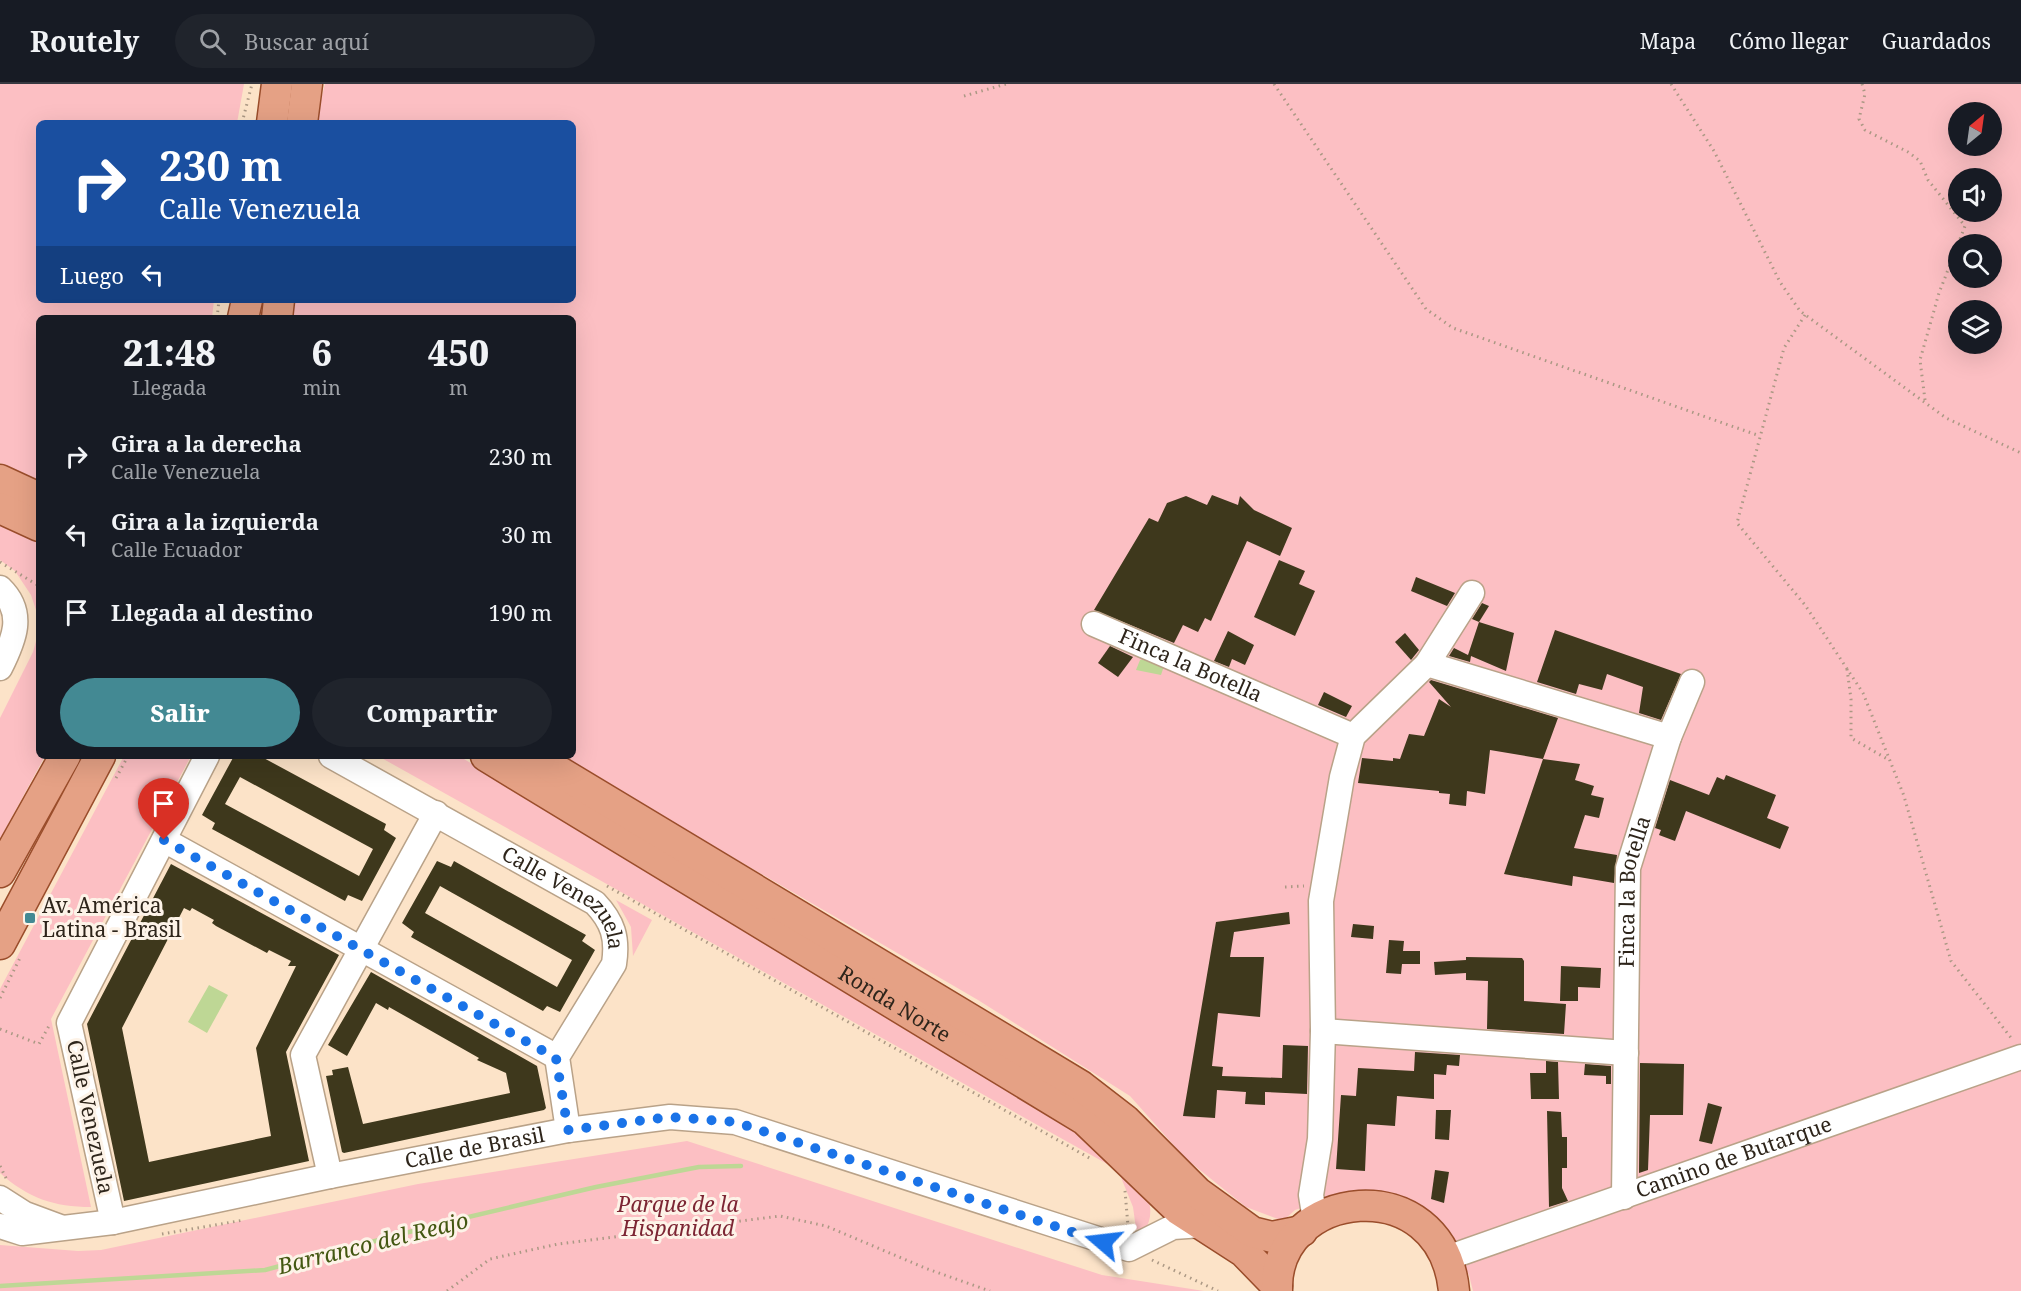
<!DOCTYPE html>
<html lang="es">
<meta charset="utf-8">
<style>
body{margin:0;font-family:"Noto Serif",serif;background:#20242c;color:#f1f3f6;height:100vh;display:flex;flex-direction:column;font-size:22px;white-space:nowrap}
*{box-sizing:border-box;margin:0}
p{font-size:20px;color:#9ea1a6}
.icon{flex:none;width:33px;height:33px;fill:none;stroke:currentColor;stroke-width:2;stroke-linecap:round;stroke-linejoin:round}
.map{position:relative;flex:1;overflow:hidden}
.sheet{position:absolute;left:36px;top:231px;width:540px;height:444px;display:flex;flex-direction:column;background:#171b24;border-radius:9px;box-shadow:0 6px 24px #0002}
.sheet>*{flex:none}
.hud{position:absolute;left:36px;top:36px;width:540px;height:183px;border-radius:9px;box-shadow:0 6px 24px #0002;background:#1a4fa0;color:#fff;overflow:hidden}
.needle{width:39px;rotate:29deg}
.tools{position:absolute;left:1948px;top:18px;display:grid;gap:12px}
.tools a{display:grid;place-items:center;width:54px;height:54px;border-radius:50%;background:#171b24;box-shadow:0 6px 24px #0002;font-size:30px}
.pin{position:absolute;display:grid;place-items:center;width:51px;height:51px;color:#fff;margin:-62px -26px;border-radius:50% 50% 50% 0;rotate:-45deg;box-shadow:0 0 6px #0007}
.pin .icon{rotate:45deg}
.me{position:absolute;width:66px;margin:-33px;rotate:287deg;stroke-linejoin:round;filter:drop-shadow(0 0 4px #0008)}
.turn{display:flex;align-items:center;gap:21px;height:126px;padding:0 24px;font-size:27px}
.turn .icon{width:78px;height:78px;stroke-width:2.5}
.turn b{display:block;font-size:42px;line-height:51px}
.then{display:flex;align-items:center;height:57px;padding:0 24px;background:#0003;gap:12px;font-size:22px}
.eta{display:flex;justify-content:space-evenly;align-items:center;height:102px;text-align:center}
.eta b{font-size:36px;font-weight:800;line-height:42px}
.primary-button{display:flex;gap:12px;margin-top:auto;padding:12px 24px}
.primary-button a{flex:1;height:69px;border-radius:36px;background:#438993;color:#fff;font-size:24px;font-weight:800;line-height:69px;text-align:center}
.primary-button a+a{background:#20242c;color:#f1f3f6}
ul{padding:0;list-style:none}
li{display:flex;align-items:center;gap:18px;height:78px;padding:0 24px}
li div{flex:1}
li b{display:block;font-size:22px}
li em{font-style:normal}
header{display:flex;align-items:center;gap:36px;box-sizing:border-box;height:84px;padding:0 30px;background:#171b24;border-bottom:2px solid #363941}
header strong{font-size:28px}
nav{display:flex;gap:33px;margin-inline-start:auto;font-size:21px}
.search{width:420px;height:54px;background:#20242c;display:flex;align-items:center;gap:15px;box-sizing:border-box;padding:0 21px;border-radius:33px;color:#9ea1a6;font-size:22px}
.map>svg:first-child{display:block}
</style>
<header>
<strong>Routely</strong>
<div class="search"><svg class="icon" aria-label="search" viewBox="0 0 24 24"><circle cx="10" cy="10" r="6"/><path d="M15 15l6 6"/></svg>Buscar aquí</div>
<nav><a>Mapa</a><a>Cómo llegar</a><a>Guardados</a></nav>
</header>
<div class="map">
<svg width="2021" height="1207" viewBox="0 0 2021 1207">
<rect width="100%" height="100%" fill="#fce3c8"/>
<g fill="#fcbfc3" fill-rule="evenodd">
<path d="M0,0H244L237,39H39V216H214L212,234H39V397L0,379Z"/>
<path d="M325,0H2021V1207H1473L1469,1191L1440,1136L1383,1109L1343,1110L1295,1126L1283,1137L1246,1123L1185,1074L1130,1012L978,916L559,672H573V234H289L291,216H573V39H315ZM1959,28H1992V62H1959ZM1959,94H1992V128H1959ZM1959,160H1992V194H1959ZM1959,226H1992V260H1959Z"/>
<path d="M0,438L39,455V672H45L0,755V634L33,568L38,550L37,529L31,511L15,487L0,476Z"/>
<path d="M124,672H191L51,935L91,1123C54,1123 28,1114 0,1089V905Z"/>
<path d="M378,672H459L1079,1046L1148,1114C1152,1126 1151,1137 1144,1148L1136,1145L1133,1123L1118,1086Z"/>
<path d="M616,816L652,836L633,872L631,843Z"/>
<path d="M687,1057L1102,1191L1204,1207H0V1161L78,1167L101,1166L418,1100Z"/>
</g>
<g fill="#bed795">
<path d="M1147,574L1164,582L1161,591L1136,586L1140,576Z"/>
<path d="M209,901L228,911L207,949L188,938Z"/>
</g>
<g fill="none" stroke-linecap="round" stroke-linejoin="round">
<path stroke="#bed795" stroke-width="4.5" d="M0,1202L265,1186L447,1138L596,1103L699,1083L741,1082"/>
</g>
<g fill="#3e381c" fill-rule="evenodd">
<path d="M1212,411L1238,421L1240,412L1254,426L1292,444L1280,472L1247,457L1211,537L1205,534L1198,548L1183,541L1174,559L1094,526L1149,434L1158,438L1167,419L1186,412L1207,421Z"/>
<path d="M1279,476L1305,487L1299,500L1315,507L1295,552L1254,533Z"/>
<path d="M1416,493L1455,509L1447,522L1411,507Z"/>
<path d="M1482,519L1489,522L1479,538L1472,535Z"/>
<path d="M1479,538L1514,549L1506,587L1471,572L1470,578L1449,572L1454,564L1468,571Z"/>
<path d="M1555,546L1681,590L1661,636L1639,629L1643,603L1607,590L1602,606L1579,600L1576,610L1537,598Z"/>
<path d="M1228,547L1254,561L1245,581L1232,575L1229,583L1214,577Z"/>
<path d="M1405,549L1419,566L1411,576L1395,558Z"/>
<path d="M1110,562L1133,573L1118,593L1098,579Z"/>
<path d="M1431,596L1558,634L1543,675L1490,666L1485,710L1467,707L1466,722L1449,720L1450,710L1439,709V707L1358,699L1362,674L1393,677V674L1400,675L1409,650L1424,652L1439,615L1451,623L1429,598Z"/>
<path d="M1324,608L1352,622L1346,633L1318,621Z"/>
<path d="M234,672H260L386,740L384,746L396,754L362,817L348,811L345,817L212,745L215,739L202,731ZM240,693L373,765L359,792L225,720Z"/>
<path d="M1543,675L1580,680L1575,696L1594,702L1591,711L1604,714L1599,734L1585,731L1574,764L1617,771L1614,799L1573,792L1572,802L1504,790Z"/>
<path d="M1726,691L1776,711L1767,734L1789,743L1780,765L1686,727L1675,757L1659,751L1661,746L1655,744L1670,696L1709,711L1717,693L1724,696Z"/>
<path d="M437,777L451,783L454,777L586,851L582,857L595,866L560,928L547,922L543,927L411,853L414,848L402,839ZM440,802L572,876L557,903L425,829Z"/>
<path d="M171,780L339,871L286,968L309,1077L124,1117L87,940ZM184,824L190,827L192,824L214,836L212,839L216,842L267,869L269,866L291,877L288,882H296L256,964L271,1052L149,1078L122,944Z"/>
<path d="M1289,828L1290,840L1234,848L1230,873H1264L1260,933L1218,929L1212,982L1223,983L1222,992L1282,994L1283,961L1308,962L1307,1010L1265,1008V1021L1245,1020L1246,1008L1217,1006L1215,1034L1183,1032L1216,838Z"/>
<path d="M1353,840L1374,842L1373,855L1351,853Z"/>
<path d="M1389,856L1404,857L1403,867H1420V880H1402L1401,890L1386,889Z"/>
<path d="M1466,873L1522,874L1524,877V917L1566,920L1564,950L1487,945L1488,897L1466,896V889L1435,891L1434,878L1466,876Z"/>
<path d="M1561,882L1601,884L1600,904L1578,903V917H1560Z"/>
<path d="M371,888L537,982L546,1024L544,1026L344,1069L342,1068L326,992L333,991L332,986L348,983L363,1040L510,1009L506,989L477,976L479,974L389,923L388,926L376,919L347,972L328,961Z"/>
<path d="M1415,968L1460,971L1459,982L1447,981L1446,991L1434,990V1015L1397,1012L1395,1042L1367,1040L1365,1087L1336,1085L1341,1011L1356,1012L1358,984L1414,987Z"/>
<path d="M1546,977L1558,978L1559,1015H1531L1530,989H1546Z"/>
<path d="M1640,979L1684,980L1683,1031H1650L1648,1086L1639,1089Z"/>
<path d="M1585,980L1611,982V1000H1606V992L1584,991Z"/>
<path d="M1708,1019L1722,1023L1712,1060L1699,1057Z"/>
<path d="M1436,1026H1451L1449,1056L1435,1055Z"/>
<path d="M1547,1027L1561,1028L1562,1053H1567V1084H1562V1104L1568,1117L1549,1123Z"/>
<path d="M1435,1086L1449,1088L1444,1119L1431,1115Z"/>
</g>
<g fill="none" stroke-linecap="round" stroke-linejoin="round">
<defs>
<g id="minor">
<path d="M0,504C26,529 14,556 0,584"/>
<path id="s1" d="M1094,540L1353,652"/>
<path d="M1427,580L1669,653"/>
<path id="s2" d="M331,672L595,819C613,838 618,854 614,880L557,973L568,1046"/>
<path d="M164,756L557,973"/>
<path d="M1323,947L1626,969"/>
<path d="M330,1092L303,971L436,729"/>
<path id="s3" d="M1624,1113L1628,784L1669,653L1692,598"/>
<path d="M0,1114L25,1130L60,1143"/>
<path d="M1315,1136L1311,1111L1320,1055L1323,947L1321,817L1342,693L1353,652L1427,580L1472,509"/>
<path d="M113,1138L69,939L207,672"/>
<path id="s4" d="M0,1142L22,1149L113,1138L330,1092L568,1046L670,1033L735,1038L1129,1165L1173,1143L1202,1141"/>
<path id="s5" d="M1447,1174L2021,973"/>
</g>
<g id="major">
<path d="M272,39L277,0"/>
<path d="M302,39L307,0"/>
<path d="M243,234L247,216"/>
<path d="M277,234L279,216"/>
<path d="M0,396L39,414"/>
<path d="M0,424L39,442"/>
<path id="s6" d="M486,672L1085,1036L1179,1126L1244,1168L1277,1202"/>
<path d="M533,672L1081,1002L1125,1036L1198,1109L1252,1148L1272,1153L1302,1147"/>
<path d="M0,788L65,672"/>
<path d="M0,860L100,672"/>
<path d="M1277,1207C1273,1104 1442,1083 1454,1207"/>
</g>
</defs>
<use href="#minor" stroke="#b9a288" stroke-width="27"/>
<use href="#major" stroke="#9a4d2b" stroke-width="33"/>
<g stroke="#ab9884" stroke-width="3" stroke-dasharray="1.5 4.5" stroke-linecap="butt">
<path d="M1274,0L1426,225L1453,244L1760,352"/>
<path d="M1671,0L1714,67L1780,198L1800,227L1946,334L2021,369"/>
<path d="M1862,0L1865,10L1859,35L1865,46L1908,68L1920,77L1928,96L1965,142L1939,209L1920,276L1925,316"/>
<path d="M964,12L1006,0"/>
<path d="M242,39L252,0"/>
<path d="M1805,231L1784,264L1737,439L1805,521L1863,609L1904,712L1951,877L2012,955"/>
<path d="M217,234L219,216"/>
<path d="M0,478L39,502"/>
<path d="M1847,585L1851,615V654L1889,676"/>
<path d="M116,694L128,672"/>
<path d="M607,802L1093,1076"/>
<path d="M1285,803L1304,802"/>
<path d="M0,914L21,872"/>
<path d="M0,945L39,960L50,940"/>
<path d="M0,1082L7,1096"/>
<path d="M1125,1107L1128,1142H1126"/>
<path d="M162,1150L244,1136"/>
<path d="M1152,1176L1218,1207"/>
<path d="M447,1207L490,1175L558,1160L780,1132L826,1142L925,1184L990,1207"/>
</g>
<use href="#minor" stroke="#fff" stroke-width="24"/>
<use href="#major" stroke="#e5a185" stroke-width="30"/>
</g>
<g fill="none" stroke-linecap="round" stroke-linejoin="round">
<path stroke="#1a73e8" stroke-width="10" stroke-dasharray="0 18" d="M164,756L556,974L568,1046L670,1033L735,1038L1103,1158"/>
</g>
<rect fill="#438993" stroke="#fdf3e8" stroke-width="2" x="24" y="828" width="12" height="12" rx="3"/>
<g text-anchor="middle" stroke-width="6" stroke-linejoin="round" paint-order="stroke">
<g font-size="21" fill="#2e251b" stroke="#fdf3e8">
<text dy="7" stroke="none"><textPath href="#s1" startOffset="105">Finca la Botella</textPath></text>
<text dy="7" stroke="none"><textPath href="#s3" startOffset="306">Finca la Botella</textPath></text>
<text dy="7" stroke="none"><textPath href="#s2" startOffset="276">Calle Venezuela</textPath></text>
<text dy="7" stroke="none"><textPath href="#s6" startOffset="478">Ronda Norte</textPath></text>
<text transform="translate(90 1033) rotate(78)" y="7">Calle Venezuela</text>
<text dy="7" stroke="none"><textPath href="#s4" startOffset="484">Calle de Brasil</textPath></text>
<text dy="7" stroke="none"><textPath href="#s5" startOffset="304">Camino de Butarque</textPath></text>
</g>
<g font-size="21" fill="#2e251b" stroke="#fdf3e8" text-anchor="start">
<text x="42" y="829">Av. América<tspan x="42" dy="24">Latina - Brasil</tspan></text>
</g>
<g font-size="21" font-style="italic" fill="#7c2533" stroke="#fdf3e8">
<text x="678" y="1128">Parque de la<tspan x="678" dy="24">Hispanidad</tspan></text>
</g>
<g font-size="22" font-style="italic" fill="#435711" stroke="#fdf3e8">
<text transform="translate(373 1159) rotate(-14)" y="8">Barranco del Reajo</text>
</g>
</g>
</svg>
<div class="tools">
<a><svg class="needle" viewBox="-14 -14 28 28"><path d="M0-13l5 13h-10z" fill="#e53935"/><path d="M0 13l5-13h-10z" fill="#9ea1a6"/></svg></a>
<a><svg class="icon" aria-label="sound" viewBox="0 0 24 24"><path d="M4 9h4l5-4v14l-5-4H4zM17 9q2 3 0 6"/></svg></a>
<a><svg class="icon" aria-label="search" viewBox="0 0 24 24"><circle cx="10" cy="10" r="6"/><path d="M15 15l6 6"/></svg></a>
<a><svg class="icon" aria-label="layers" viewBox="0 0 24 24"><path d="M12 4l9 5-9 5-9-5zM3 14l9 5 9-5"/></svg></a>
</div>
<div class="pin" style="left:164px;top:756px;background:#d93025"><svg class="icon" aria-label="arrive" viewBox="0 0 24 24"><path d="M6 21V4h12l-3 4 3 4H6"/></svg></div>
<svg class="me" style="left:1103px;top:1158px" viewBox="-20 -20 40 40"><path d="M0-17L14 15 0 8-14 15z" fill="#1a73e8" stroke="#fff" stroke-width="4"/></svg>
<div class="hud">
<div class="turn"><svg class="icon" aria-label="right" viewBox="0 0 24 24"><path d="M7 20v-9h11M14 6l5 5-5 5"/></svg><div><b>230 m</b>Calle Venezuela</div></div>
<div class="then">Luego<svg class="icon" aria-label="left" viewBox="0 0 24 24"><path d="M17 20v-9H6M10 6l-5 5 5 5"/></svg></div>
</div>
<section class="sheet">
<div class="eta">
<div><b>21:48</b><p>Llegada</p></div>
<div><b>6</b><p>min</p></div>
<div><b>450</b><p>m</p></div>
</div>
<ul>
<li><svg class="icon" aria-label="right" viewBox="0 0 24 24"><path d="M7 20v-9h11M14 6l5 5-5 5"/></svg><div><b>Gira a la derecha</b><p>Calle Venezuela</p></div><em>230 m</em></li>
<li><svg class="icon" aria-label="left" viewBox="0 0 24 24"><path d="M17 20v-9H6M10 6l-5 5 5 5"/></svg><div><b>Gira a la izquierda</b><p>Calle Ecuador</p></div><em>30 m</em></li>
<li><svg class="icon" aria-label="arrive" viewBox="0 0 24 24"><path d="M6 21V4h12l-3 4 3 4H6"/></svg><div><b>Llegada al destino</b></div><em>190 m</em></li>
</ul>
<div class="primary-button"><a>Salir</a><a>Compartir</a></div>
</section>
</div>
